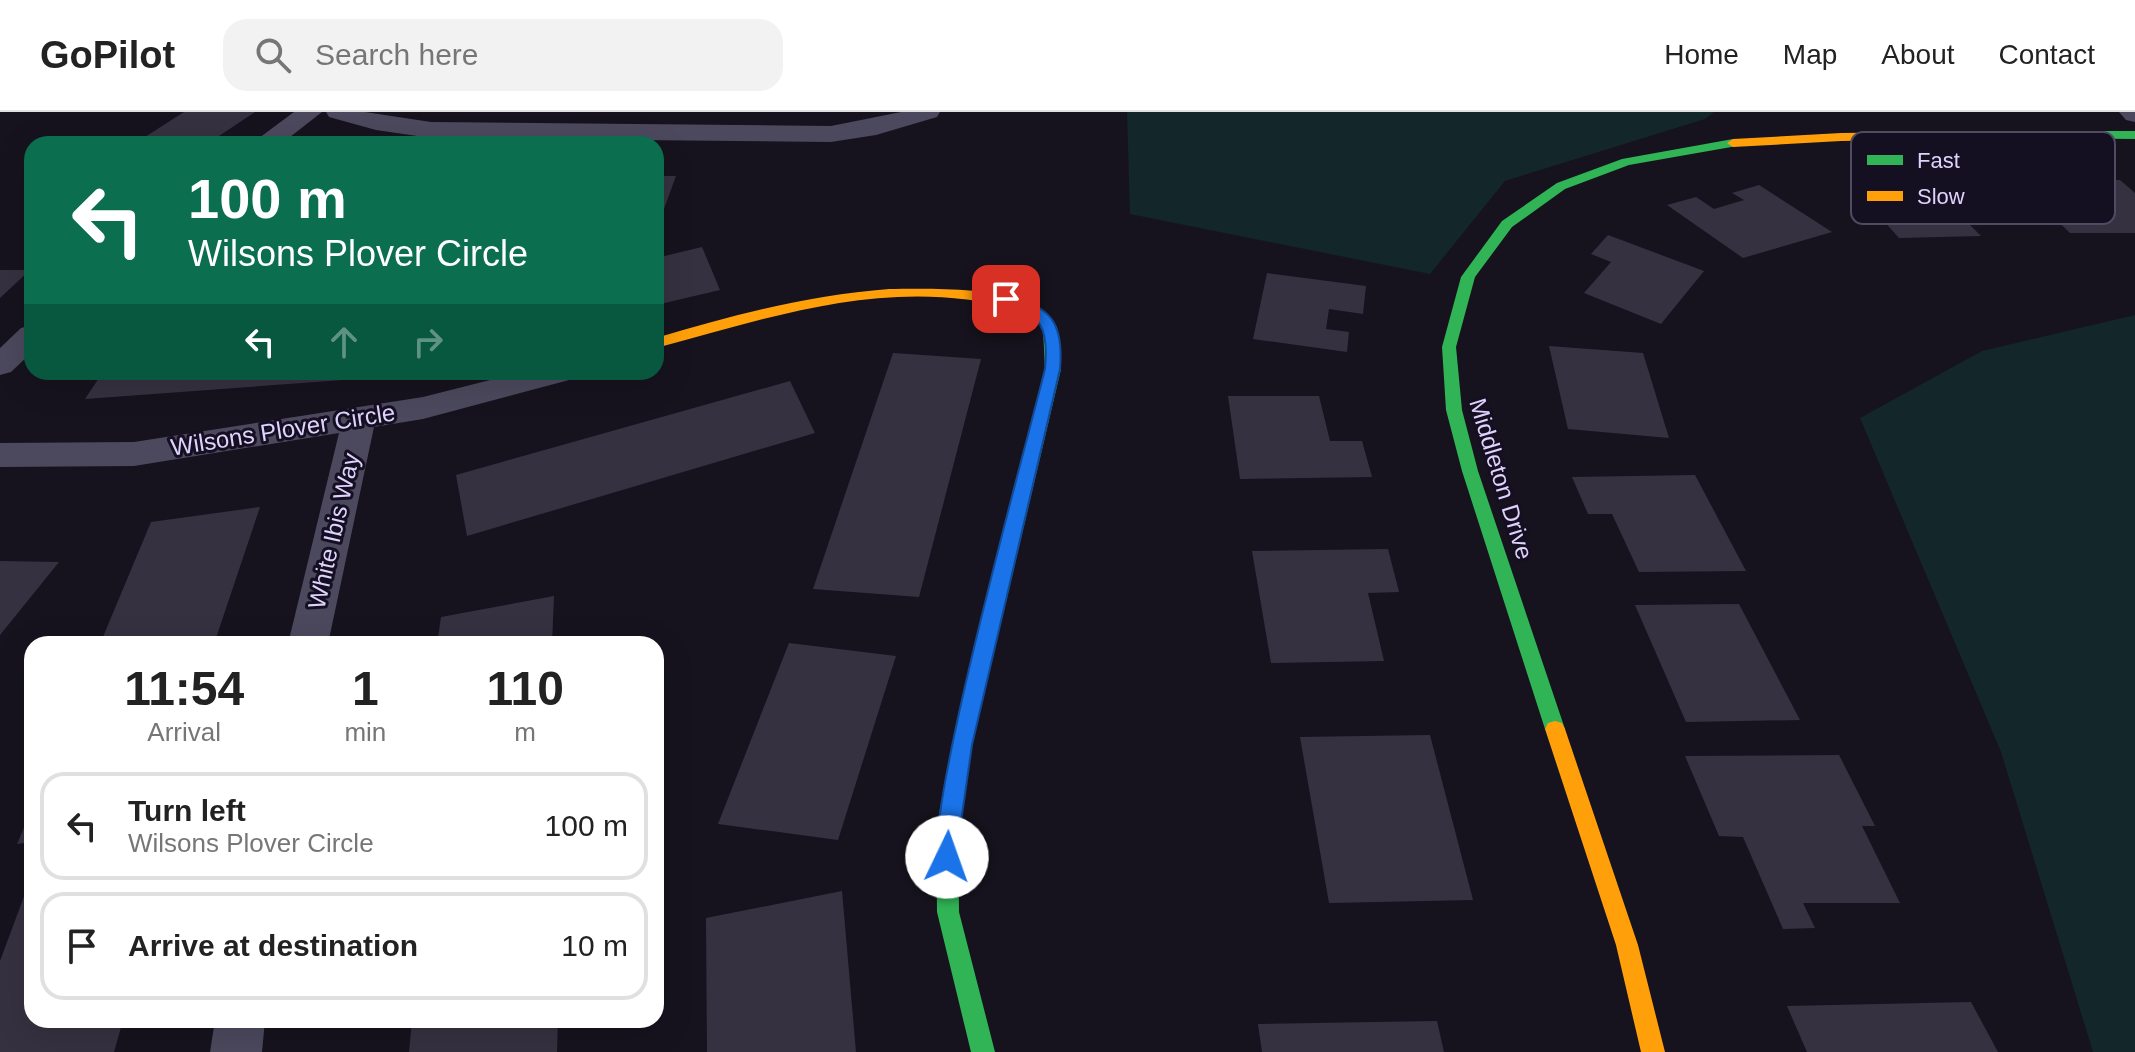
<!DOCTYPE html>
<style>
body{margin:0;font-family:Helvetica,sans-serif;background:#f2f2f2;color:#222;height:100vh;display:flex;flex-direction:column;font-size:30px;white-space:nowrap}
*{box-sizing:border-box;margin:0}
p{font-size:26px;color:#767676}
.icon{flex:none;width:44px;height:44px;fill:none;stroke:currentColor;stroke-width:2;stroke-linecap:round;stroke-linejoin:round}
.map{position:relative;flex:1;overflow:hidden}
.panel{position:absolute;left:24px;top:524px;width:640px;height:392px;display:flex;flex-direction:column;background:#fff;border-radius:24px;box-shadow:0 8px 32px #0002}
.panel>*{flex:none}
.banner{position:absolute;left:24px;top:24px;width:640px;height:244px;border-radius:24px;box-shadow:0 8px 32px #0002;background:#0b6e4f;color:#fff;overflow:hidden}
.pin{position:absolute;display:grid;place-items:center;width:68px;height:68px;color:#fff;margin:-34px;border-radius:16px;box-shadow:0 4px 12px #0006}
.me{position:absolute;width:88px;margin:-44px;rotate:3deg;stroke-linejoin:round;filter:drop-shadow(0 0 6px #0008)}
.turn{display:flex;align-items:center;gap:28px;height:168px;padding:0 32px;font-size:36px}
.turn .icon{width:104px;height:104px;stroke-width:2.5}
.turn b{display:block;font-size:56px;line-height:68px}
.lanes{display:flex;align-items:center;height:76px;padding:0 32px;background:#0003;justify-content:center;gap:40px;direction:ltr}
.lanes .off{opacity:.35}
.eta{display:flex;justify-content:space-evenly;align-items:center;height:136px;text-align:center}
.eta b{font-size:48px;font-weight:800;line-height:56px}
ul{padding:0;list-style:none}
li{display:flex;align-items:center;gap:24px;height:108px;margin:0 16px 12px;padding:0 16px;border:4px solid #e0e0e0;border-radius:24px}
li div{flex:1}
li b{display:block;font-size:30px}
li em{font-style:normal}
header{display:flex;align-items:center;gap:48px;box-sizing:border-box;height:112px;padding:0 40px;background:#fff;border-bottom:2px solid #e0e0e0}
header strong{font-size:38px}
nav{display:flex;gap:44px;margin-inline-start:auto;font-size:28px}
.search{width:560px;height:72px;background:#f2f2f2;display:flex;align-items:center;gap:20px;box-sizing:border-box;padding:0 28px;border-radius:24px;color:#767676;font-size:30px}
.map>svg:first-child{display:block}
</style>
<header>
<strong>GoPilot</strong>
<div class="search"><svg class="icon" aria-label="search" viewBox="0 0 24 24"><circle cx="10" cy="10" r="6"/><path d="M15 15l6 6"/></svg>Search here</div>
<nav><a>Home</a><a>Map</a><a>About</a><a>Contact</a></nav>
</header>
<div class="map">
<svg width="2135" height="940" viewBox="0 0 2135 940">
<rect width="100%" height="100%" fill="#16131e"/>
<g fill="#13262a">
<path d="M1127,0H1714L1705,7L1505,69L1430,162L1130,102Z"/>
<path d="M2135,203V940H2093L2001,640L1860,306L1982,239Z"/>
</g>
<g fill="#363140">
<path d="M184,0H255L207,32H134Z"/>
<path d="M656,64H676L661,105H656Z"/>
<path d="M1941,64L1989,112H1969L1981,124L1899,126L1855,77L1913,76L1902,65Z"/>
<path d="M2120,68L2135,81V121H2070L2016,69Z"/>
<path d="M1759,73L1832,120L1743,146L1667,93L1696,85L1714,97L1744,88L1732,81Z"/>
<path d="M1608,123L1704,159L1661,212L1584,181L1611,150L1591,142Z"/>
<path d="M702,135L720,178L656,193V146Z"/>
<path d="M0,158H30L0,186Z"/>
<path d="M1267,161L1366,174L1363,202L1329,197L1326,217L1349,220L1347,240L1253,227Z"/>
<path d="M1549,234L1643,241L1669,326L1568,317Z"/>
<path d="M893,241L981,247L919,485L813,477Z"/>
<path d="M103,260H424V262L85,287Z"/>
<path d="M790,269L815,321L467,424L456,363Z"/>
<path d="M1228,284H1319L1330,329H1362L1372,365L1240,367Z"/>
<path d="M1695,363L1746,459L1639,460L1612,402H1588L1572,365Z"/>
<path d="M260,395L214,532H100L151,410Z"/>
<path d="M1388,437L1399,480L1368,481L1384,549L1271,551L1252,439Z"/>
<path d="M0,449L59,450L0,523Z"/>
<path d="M554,484L552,532H437L441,505Z"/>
<path d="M1739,492L1800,608L1686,610L1635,493Z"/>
<path d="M789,531L896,544L838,728L718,712Z"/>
<path d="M1430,623L1473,788L1329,791L1300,625Z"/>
<path d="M1839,643L1875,714H1862L1900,791H1803L1815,816L1783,817L1743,725L1719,724L1685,644Z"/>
<path d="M32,697V730L17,732Z"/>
<path d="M32,778V908H123L114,940H0V849L26,779Z"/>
<path d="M842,779L856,940H707L706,806Z"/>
<path d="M1971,890L1998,940H1807L1787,894Z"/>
<path d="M412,908H558L557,940H409Z"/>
<path d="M1437,909L1444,940H1262L1258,912Z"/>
</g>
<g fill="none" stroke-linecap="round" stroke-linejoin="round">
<g fill="#4c495e" fill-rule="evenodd">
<path d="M294,0H322L281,32H251Z"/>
<path d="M326,0H365L431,10L831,14L901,0H940L937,5L876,23L831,30L431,26L376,18L329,5Z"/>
<path d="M2119,0H2135V10L2126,8Z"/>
<path d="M32,213V240L11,260L0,263V236L21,216Z"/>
<path d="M522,260H578L573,267L423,307L374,315L328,532H288L339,321L134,354L0,355V331L134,330L423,285Z"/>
<path d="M215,908H265L262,940H210Z"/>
</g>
<g fill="#30b455" fill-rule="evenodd">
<path d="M2029,19H2135V27L2025,26L2023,23Z"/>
<path d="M1733,27L1737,28V34L1629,53L1565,77L1512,115L1475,165L1456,235L1462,298L1478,359L1565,617L1562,623L1555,625L1548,623L1545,617L1462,359L1446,298L1442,235L1461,165L1502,109L1557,71L1622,47Z"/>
<path d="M1018,189L1037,195L1057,215L1061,257L972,633L958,718L959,800L995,940H971L937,800L936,718L952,633L1045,257L1043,216L1027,201L1013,196V190Z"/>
</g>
<g fill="#ff9f0a" fill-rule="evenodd">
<path d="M2029,19L2035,23L2033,26L1841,29L1733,35L1727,31L1733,27L1841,21Z"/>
<path d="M889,177C921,177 1002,174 1025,193L1018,197C888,164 780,203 656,236V226C733,203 809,183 889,177Z"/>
<path d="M1555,609L1562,611L1565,617L1638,833L1665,940H1641L1616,833L1545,617L1548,611Z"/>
</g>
</g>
<path fill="#1a73e8" stroke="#114b97" stroke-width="2" d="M1006,183C1051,194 1064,211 1060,257L972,633L955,752L947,755L939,752C921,711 1028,327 1045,257C1049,217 1042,201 1001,190V184Z"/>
<g text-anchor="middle" stroke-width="6" stroke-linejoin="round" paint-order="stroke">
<g font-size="24" fill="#ddd3fc" stroke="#150f22">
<text transform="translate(283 318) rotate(-9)" y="8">Wilsons Plover Circle</text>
<text transform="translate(1501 367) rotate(73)" y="8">Middleton Drive</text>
<text transform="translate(334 419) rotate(-77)" y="8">White Ibis Way</text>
</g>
</g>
<rect x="1851" y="20" width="264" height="92" rx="12" fill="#150f22" stroke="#514a63" stroke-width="2"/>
<rect x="1867" y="43" width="36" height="10" fill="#30b455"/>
<rect x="1867" y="79" width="36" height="10" fill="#ff9f0a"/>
<g font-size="22" fill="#ddd3fc">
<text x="1917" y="56">Fast</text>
<text x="1917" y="92">Slow</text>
</g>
</svg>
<div class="pin" style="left:1006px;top:187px;background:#d93025"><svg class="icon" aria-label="arrive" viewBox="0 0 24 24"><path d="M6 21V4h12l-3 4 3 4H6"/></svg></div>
<svg class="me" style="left:947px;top:745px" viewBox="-20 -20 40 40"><circle r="19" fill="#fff"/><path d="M0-13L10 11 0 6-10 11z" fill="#1a73e8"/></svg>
<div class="banner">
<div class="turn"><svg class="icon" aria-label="left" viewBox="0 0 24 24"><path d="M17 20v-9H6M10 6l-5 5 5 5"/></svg><div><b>100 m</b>Wilsons Plover Circle</div></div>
<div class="lanes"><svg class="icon" aria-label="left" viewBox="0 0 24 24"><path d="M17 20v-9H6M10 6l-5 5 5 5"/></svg><svg class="icon off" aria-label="ahead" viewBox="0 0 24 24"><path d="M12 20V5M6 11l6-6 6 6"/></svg><svg class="icon off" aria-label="right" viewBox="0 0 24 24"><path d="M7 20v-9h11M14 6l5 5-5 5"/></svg></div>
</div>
<section class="panel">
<div class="eta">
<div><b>11:54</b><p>Arrival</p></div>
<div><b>1</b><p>min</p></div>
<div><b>110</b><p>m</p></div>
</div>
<ul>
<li><svg class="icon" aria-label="left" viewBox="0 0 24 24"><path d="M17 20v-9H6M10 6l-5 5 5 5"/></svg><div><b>Turn left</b><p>Wilsons Plover Circle</p></div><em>100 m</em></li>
<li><svg class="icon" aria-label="arrive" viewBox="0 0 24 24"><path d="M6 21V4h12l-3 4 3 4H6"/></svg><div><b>Arrive at destination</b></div><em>10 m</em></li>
</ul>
</section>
</div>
